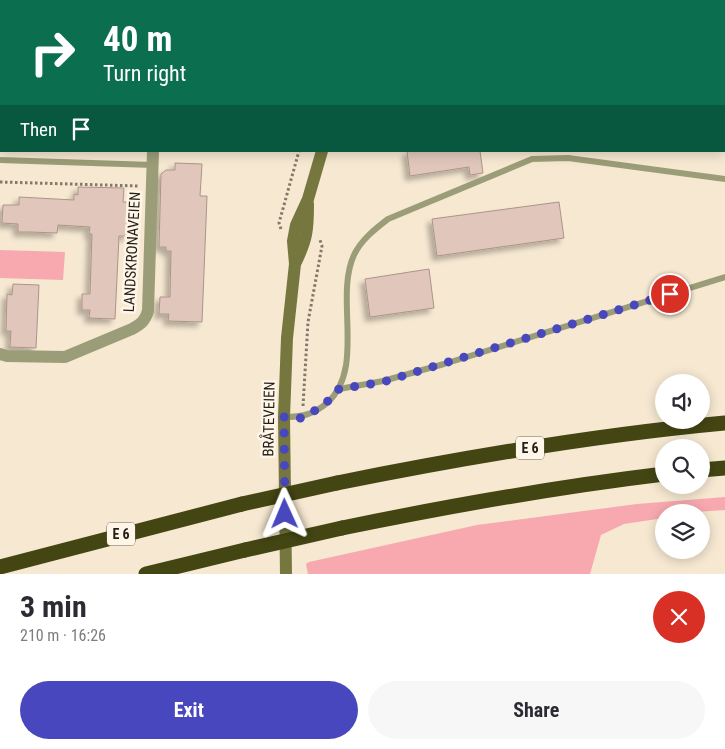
<!DOCTYPE html>
<meta charset="utf-8">
<style>
body{margin:0;font-family:"Roboto Condensed",sans-serif;background:#f7f7f7;color:#2b2b33;height:100vh;display:flex;flex-direction:column;font-size:19px;white-space:nowrap}
*{box-sizing:border-box;margin:0}
p{font-size:16px;color:#7c7c81}
.icon{flex:none;width:28px;height:28px;fill:none;stroke:currentColor;stroke-width:2;stroke-linecap:round;stroke-linejoin:round}
.map{position:relative;height:574px;overflow:hidden}
.side{display:flex;flex-direction:column;background:#fff;flex:1}
.side>*{flex:none}
.banner{position:absolute;left:0px;top:0px;width:725px;height:152px;box-shadow:0 2px 12px #0003;background:#0b6e4f;color:#fff;overflow:hidden}
.controls{position:absolute;left:655px;top:374px;display:grid;gap:10px}
.controls a{display:grid;place-items:center;width:55px;height:55px;border-radius:50%;background:#fff;box-shadow:0 2px 12px #0003;font-size:25px}
.pin{position:absolute;display:grid;place-items:center;width:42px;height:42px;color:#fff;margin:-21px;border:2px solid #fff;border-radius:50%;box-shadow:0 1px 5px #0007}
.me{position:absolute;width:55px;margin:-28px;rotate:359deg;stroke-linejoin:round;filter:drop-shadow(0 0 4px #0008)}
.turn{display:flex;align-items:center;gap:18px;height:105px;padding:0 20px;font-size:22px}
.turn .icon{width:65px;height:65px;stroke-width:2.5}
.turn b{display:block;font-size:35px;line-height:42px}
.then{display:flex;align-items:center;height:48px;padding:0 20px;background:#0003;gap:10px;font-size:19px}
.round{display:grid;place-items:center;flex:none;width:52px;height:52px;border-radius:26px;background:#f7f7f7}
.headline{display:flex;align-items:center;justify-content:space-between;height:85px;padding:0 20px}
h1{font-size:30px;font-weight:700;line-height:38px}
.action{display:flex;gap:10px;margin-top:auto;padding:10px 20px}
.action a{flex:1;height:58px;border-radius:30px;background:#4847bd;color:#fff;font-size:20px;font-weight:700;line-height:58px;text-align:center}
.action a+a{background:#f7f7f7;color:#2b2b33}
.map>svg:first-child{display:block}
</style>
<div class="map">
<svg width="725" height="574" viewBox="0 0 725 574">
<defs>
<filter id="shadow"><feDropShadow dx="-4.5" dy="4.5" stdDeviation="2.5" flood-color="#0004"/></filter>
</defs>
<rect width="100%" height="100%" fill="#f6e8d1"/>
<g fill="#f7a9af">
<path d="M0,250L65,252L63,280L0,278Z"/>
<path d="M725,497V510L695,512H664V518L624,524L601,535L590,574H308L306,564L309,562L477,525L637,504Z"/>
</g>
<g fill="#e1c7bb" stroke="#ac9488" filter="url(#shadow)">
<path d="M407,151H480L483,173L470,175L469,167L410,176Z"/>
<path d="M175,163L202,164L200,196H207L202,322L168,321L169,314H159L160,297H170L171,251H166V247H159L161,174L166,170H175Z"/>
<path d="M78,187L124,188L123,202H130L128,236H119L115,319L89,318L90,310H82V294H90L92,234H89L90,227L58,225L57,233L31,232H18V224L2,223L3,205H19V197L74,200V194L78,195Z"/>
<path d="M559,202L564,238L437,256L432,219Z"/>
<path d="M429,269L434,308L370,317L365,279Z"/>
<path d="M13,284L39,285L36,348L10,347L11,331H6L7,294L12,295Z"/>
</g>
<g fill="none" stroke-linecap="round" stroke-linejoin="round">
<g stroke="#82796a" stroke-width="3" stroke-dasharray="2.5 2.5" stroke-linecap="butt">
<path d="M305,0L307,1"/>
<path d="M226,1V0"/>
<path d="M0,98H1"/>
<path d="M0,182L139,186"/>
<path d="M281,229L279,223L299,151"/>
<path d="M303,406L308,322L322,246L320,240"/>
</g>
<g stroke="#9b9d78" stroke-width="6">
<path d="M0,160L153,165"/>
<path d="M339,389L383,381L444,364L725,277"/>
<path d="M284,417C301,417 313,415 327,403C366,368 334,298 354,255C361,240 375,229 388,219L532,159L568,158L725,179"/>
</g>
<g stroke="#9b9d78" stroke-width="12">
<path d="M3,1V0"/>
<path d="M79,1V0"/>
<path d="M0,81L1,49"/>
<path d="M0,354L7,356L65,357L132,329C141,324 145,321 148,311L153,151"/>
</g>
<g stroke="#9b9d78" stroke-width="12">
<path d="M346,0L347,1"/>
<path d="M251,1V0"/>
<path d="M262,1L263,0"/>
<path d="M0,124H1"/>
</g>
<g stroke="#75773f" stroke-width="12">
<path d="M379,1L380,0"/>
<path d="M296,262C307,239 308,230 308,204"/>
<path d="M286,574L284,417L287,338L295,264L293,241L296,225L308,199L322,151"/>
</g>
<g stroke="#434513" stroke-width="15">
<path d="M701,470L725,468"/>
<path d="M337,483C466,457 595,435 725,423"/>
<path d="M342,528C449,506 556,487 664,474"/>
<path d="M0,567L242,504"/>
<path d="M146,574L245,550"/>
</g>
<g stroke="#434513" stroke-width="15">
<path d="M242,504L337,483"/>
<path d="M245,550L342,528"/>
</g>
</g>
<g fill="none" stroke-linecap="round" stroke-linejoin="round">
<path stroke="#4847bd" stroke-width="9" stroke-dasharray="0 16.2" d="M285,514L284,417L301,418L308,415L325,404L339,389L383,382L670,294"/>
</g>
<g text-anchor="middle" stroke-width="5" stroke-linejoin="round" paint-order="stroke">
<g fill="#fff6e8" stroke="#645e54" stroke-width="1">
<rect x="516" y="436.5" width="28" height="23" rx="4"/>
<rect x="107" y="522.5" width="28" height="23" rx="4"/>
</g>
<g font-size="14" font-weight="bold" fill="#221d15">
<text x="530" y="453">E 6</text>
<text x="121" y="539">E 6</text>
</g>
<g font-size="15" fill="#221d15" stroke="#fff6e8">
<text transform="translate(132 252) rotate(-87)" y="5">LANDSKRONAVEIEN</text>
<text transform="translate(269 419) rotate(-89)" y="5">BRÅTEVEIEN</text>
</g>
</g>
</svg>
<div class="controls">
<a><svg class="icon" aria-label="sound" viewBox="0 0 24 24"><path d="M4 9h4l5-4v14l-5-4H4zM17 9q2 3 0 6"/></svg></a>
<a><svg class="icon" aria-label="search" viewBox="0 0 24 24"><circle cx="10" cy="10" r="6"/><path d="M15 15l6 6"/></svg></a>
<a><svg class="icon" aria-label="layers" viewBox="0 0 24 24"><path d="M12 4l9 5-9 5-9-5zM3 14l9 5 9-5"/></svg></a>
</div>
<div class="pin" style="left:670px;top:294px;background:#d93025"><svg class="icon" aria-label="arrive" viewBox="0 0 24 24"><path d="M6 21V4h12l-3 4 3 4H6"/></svg></div>
<svg class="me" style="left:285px;top:514px" viewBox="-20 -20 40 40"><path d="M0-17L14 15 0 8-14 15z" fill="#4847bd" stroke="#fff" stroke-width="4"/></svg>
<div class="banner">
<div class="turn"><svg class="icon" aria-label="right" viewBox="0 0 24 24"><path d="M7 20v-9h11M14 6l5 5-5 5"/></svg><div><b>40 m</b>Turn right</div></div>
<div class="then">Then<svg class="icon" aria-label="arrive" viewBox="0 0 24 24"><path d="M6 21V4h12l-3 4 3 4H6"/></svg></div>
</div>
</div>
<section class="side">
<div class="headline"><div><h1>3 min</h1><p>210 m · 16:26</p></div><a class="round" style="background:#d93025;color:#fff"><svg class="icon" aria-label="close" viewBox="0 0 24 24"><path d="M6 6l12 12M18 6L6 18"/></svg></a></div>
<div class="action"><a>Exit</a><a>Share</a></div>
</section>
